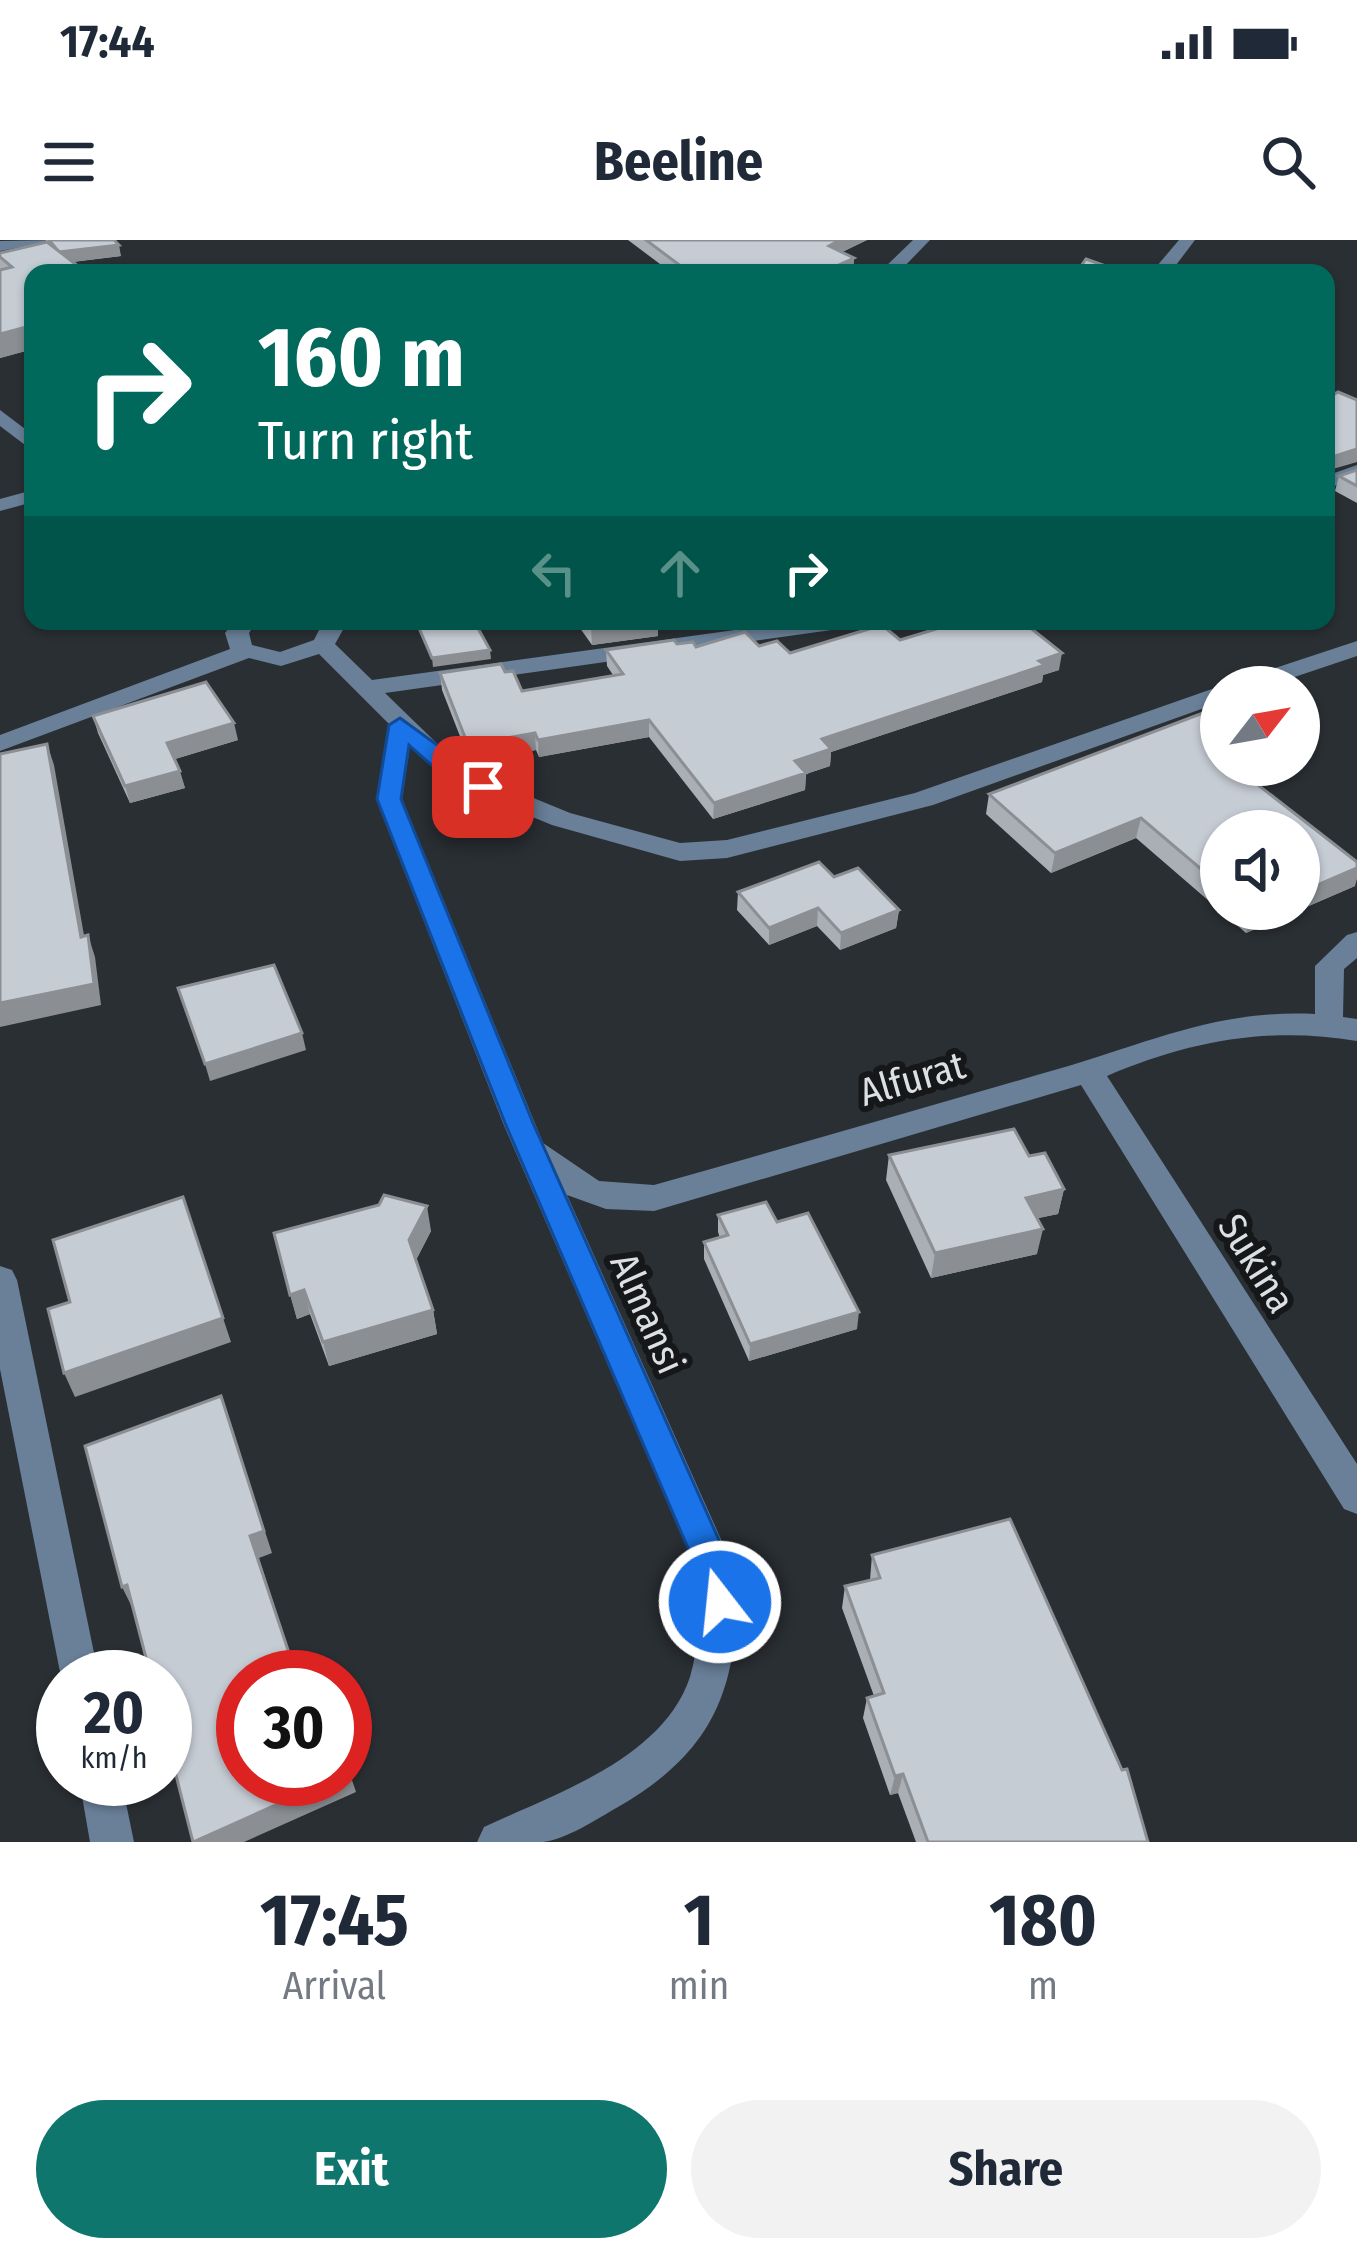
<!DOCTYPE html>
<style>
body{margin:0;font-family:"Fira Sans Condensed",sans-serif;background:#f2f2f3;color:#1f2937;height:100vh;display:flex;flex-direction:column;font-size:45px;white-space:nowrap}
*{box-sizing:border-box;margin:0}
p{font-size:39px;color:#747a83}
.icon{flex:none;width:66px;height:66px;fill:none;stroke:currentColor;stroke-width:2;stroke-linecap:round;stroke-linejoin:round}
.map{position:relative;height:1602px;overflow:hidden}
.sheet{display:flex;flex-direction:column;background:#fff;flex:1}
.sheet>*{flex:none}
.hud{position:absolute;left:24px;top:24px;width:1311px;height:366px;border-radius:24px;box-shadow:0 3px 9px #0004;background:#00695c;color:#fff;overflow:hidden}
.needle{width:78px;rotate:59deg}
.fabs{position:absolute;left:1200px;top:426px;display:grid;gap:24px}
.fabs a{display:grid;place-items:center;width:120px;height:120px;border-radius:50%;background:#fff;box-shadow:0 3px 9px #0004;font-size:60px}
.speed{position:absolute;left:36px;top:1410px;display:flex;gap:24px;font-size:60px;font-weight:700;text-align:center}
.speed>*{display:grid;place-content:center;width:156px;height:156px;border-radius:50%;background:#fff;box-shadow:0 3px 9px #0004;line-height:1}
.speed small{font-size:30px;font-weight:400}
.speed .limit{border:18px solid #d22;background:#fff;color:#111}
.pin{position:absolute;display:grid;place-items:center;width:102px;height:102px;color:#fff;margin:-51px;border-radius:24px;box-shadow:0 6px 18px #0006}
.me{position:absolute;width:132px;margin:-66px;rotate:344deg;stroke-linejoin:round;filter:drop-shadow(0 0 9px #0008)}
.turn{display:flex;align-items:center;gap:42px;height:252px;padding:0 36px;font-size:54px}
.turn .icon{width:156px;height:156px;stroke-width:2.5}
.turn b{display:block;font-size:84px;line-height:102px}
.lanes{display:flex;align-items:center;height:114px;padding:0 36px;background:#0003;justify-content:center;gap:60px;direction:ltr}
.lanes .off{opacity:.35}
.eta{display:flex;justify-content:space-evenly;align-items:center;height:204px;text-align:center}
.eta b{font-size:72px;font-weight:700;line-height:84px}
.primary-button{display:flex;gap:24px;margin-top:auto;padding:24px 36px}
.primary-button a{flex:1;height:138px;border-radius:72px;background:#0f766e;color:#fff;font-size:48px;font-weight:700;line-height:138px;text-align:center}
.primary-button a+a{background:#f2f2f3;color:#1f2937}
.status{display:flex;justify-content:space-between;align-items:center;height:84px;padding:0 60px;background:#fff;direction:ltr}
.status svg{height:33px;fill:currentColor}
header{display:flex;justify-content:space-between;align-items:center;height:156px;padding:0 36px;background:#fff;font-size:54px;font-weight:700}
.map>svg:first-child{display:block}
</style>
<div class="status"><b>17:44</b><svg viewBox="0 0 49 12"><path d="M0 12V9h3v3zM5 12V6h3v6zM10 12V3h3v9zM15 12V0h3v12zM26 1h20v11H26zM47 4h2v5h-2z"/></svg></div>
<header><svg class="icon" aria-label="menu" viewBox="0 0 24 24"><path d="M4 6h16M4 12h16M4 18h16"/></svg>Beeline<svg class="icon" aria-label="search" viewBox="0 0 24 24"><circle cx="10" cy="10" r="6"/><path d="M15 15l6 6"/></svg></header>
<div class="map">
<svg width="1357" height="1602" viewBox="0 0 1357 1602">
<rect width="100%" height="100%" fill="#2a2f34"/>
<g fill="none" stroke-linecap="round" stroke-linejoin="round">
<g fill="#6a8099" fill-rule="evenodd">
<path d="M58,0L0,11V1Z"/>
<path d="M913,0H930L898,33H879Z"/>
<path d="M1179,0H1195L1170,33H1151Z"/>
<path d="M0,170L33,195V211L0,186Z"/>
<path d="M1357,225V238L1326,249V236Z"/>
<path d="M33,250V262L0,271V259Z"/>
<path d="M234,381H257L249,393L252,405L280,412L314,400L320,388L318,381H340L344,388L335,404L372,440L800,381H857L846,388L385,453L452,518L492,541L570,573L680,603L727,600L915,553L1212,449L1221,447H1222L1221,462L933,565L727,618L680,621L552,585L474,553L434,528L410,505L402,559L543,903L599,941L654,945C789,907 923,868 1058,829C1149,803 1217,769 1315,774V726L1347,695L1357,692V718L1344,729L1343,777L1357,779V801C1269,786 1189,801 1107,836L1357,1224V1274L1344,1269L1081,845L654,971L606,969L567,955L737,1335C739,1445 717,1510 618,1567C597,1579 567,1599 543,1602C521,1602 499,1602 477,1602L484,1587C554,1554 663,1519 690,1437C700,1404 698,1369 699,1335L503,883L376,559L389,484L319,414L281,426L249,418L0,511V495L230,409L225,393Z"/>
<path d="M1357,401V416L1265,447H1229L1233,442Z"/>
<path d="M0,1026L12,1030L17,1040L99,1437H63V1447L0,1129Z"/>
<path d="M79,1539H121L134,1602H90Z"/>
</g>
</g>
<g fill="#aaafb6" fill-rule="evenodd">
<path d="M46,0H114L121,16L73,22L33,33V109L0,118V13L46,2Z"/>
<path d="M628,0H867L842,12L854,18L853,31L849,33H672Z"/>
<path d="M1357,230V263L1335,251L1339,236Z"/>
<path d="M575,381H658V396L592,405Z"/>
<path d="M962,381H1033L1030,388L1059,430L1043,435L1042,442L831,512L830,526L806,534L805,550L713,579L649,497L539,517L536,510L470,522L442,450L440,433L505,432L522,451L613,435L607,426L606,410L677,404L696,407L759,406L790,413L900,400Z"/>
<path d="M93,476L238,500L175,519L185,548L130,563L98,493Z"/>
<path d="M1221,525H1258L1255,538L1251,539L1355,646L1246,693L1136,598L1051,633L986,574L989,554ZM1221,591L1299,669H1221Z"/>
<path d="M834,637L899,670L896,688L840,710L817,686L769,705L737,670L738,652Z"/>
<path d="M889,915L1029,916L1064,949L1058,974L1037,978V1014L931,1038L886,940Z"/>
<path d="M718,975L777,982L857,1089L749,1121L704,1019V1002L720,998L718,992Z"/>
<path d="M431,991L416,1020L433,1070L437,1094L329,1126L310,1074L297,1079L274,993Z"/>
<path d="M872,1315L1148,1602H916L898,1553L890,1555L863,1478L867,1458L874,1456L842,1368L845,1346L870,1340Z"/>
</g>
<g fill="#8b8f94">
<path d="M840,0H867L828,19L829,6Z"/>
<path d="M119,5L121,16L62,23L59,12Z"/>
<path d="M854,18L853,31L849,33H821Z"/>
<path d="M30,86L33,109L0,118V94Z"/>
<path d="M1357,209V222L1326,231L1329,218Z"/>
<path d="M646,381H658V396L592,405L591,388Z"/>
<path d="M490,410L491,419L433,427L432,418Z"/>
<path d="M1062,413L1059,430L1043,435L1042,442L831,512L830,526L806,534L805,550L713,579L714,563L795,521L822,499Z"/>
<path d="M649,480V497L539,517L538,500Z"/>
<path d="M234,483L238,500L172,520L167,503Z"/>
<path d="M535,493L536,510L470,522L468,505Z"/>
<path d="M47,504L54,525L88,718L81,697Z"/>
<path d="M1241,525H1258L1255,538L1230,547L1235,527Z"/>
<path d="M180,531L185,548L130,563L125,546Z"/>
<path d="M1141,578L1136,598L1051,633L1055,613Z"/>
<path d="M1357,628V639L1355,646L1246,693L1252,673L1261,669H1299V653Z"/>
<path d="M818,668L817,686L769,705V688Z"/>
<path d="M899,670L896,688L840,710L841,693Z"/>
<path d="M88,695L95,717L101,765L0,787V763Z"/>
<path d="M302,793L306,810L210,841L205,824Z"/>
<path d="M1064,949L1058,974L1021,982L1026,958Z"/>
<path d="M427,966L431,991L414,1024L409,1000Z"/>
<path d="M1043,989L1037,1014L931,1038L935,1013Z"/>
<path d="M304,1050L310,1074L297,1079L290,1055Z"/>
<path d="M433,1070L437,1094L329,1126L323,1102Z"/>
<path d="M859,1072L857,1089L749,1121L750,1104Z"/>
<path d="M223,1078L231,1102L75,1157L64,1133Z"/>
<path d="M221,1156L272,1313L259,1318L297,1437L250,1296Z"/>
<path d="M127,1345L133,1369L122,1347Z"/>
<path d="M345,1519L356,1552L244,1602H193L334,1539H345Z"/>
<path d="M903,1534L898,1553L890,1555L895,1536Z"/>
</g>
<g fill="#c6ccd4" stroke="#8b8f94" stroke-width="3">
<path d="M49,0H114L119,5L59,12Z"/>
<path d="M646,0H840L829,6L854,18L821,33H690Z"/>
<path d="M47,2L87,33H33V89L30,86L0,94V30L12,27L0,17V13Z"/>
<path d="M1086,19L1125,33H1076Z"/>
<path d="M1338,152L1357,160V209L1329,218L1326,228V159Z"/>
<path d="M1357,230V246L1339,236Z"/>
<path d="M474,381L490,410L432,418L419,388Z"/>
<path d="M586,381H646L591,388Z"/>
<path d="M962,381H1030L1028,386L1062,413L1039,421L1045,425L822,499L831,509L795,521L806,533L714,563L649,480L538,500L535,493L468,505L440,433L501,424L505,432L513,431L522,451L623,434L606,410L674,400L677,404L693,402L696,407L745,392L759,406L777,401L790,413L882,385L900,400Z"/>
<path d="M206,442L234,483L167,503L180,531L125,546L93,476Z"/>
<path d="M1203,473L1221,487V525H1241L1235,527L1357,622V628L1299,653V591H1221V646L1141,578L1055,613L989,554Z"/>
<path d="M47,504L81,697L88,695L94,744L0,763V514Z"/>
<path d="M819,622L834,637L858,628L899,670L841,693L818,668L769,688L738,652Z"/>
<path d="M274,725L302,793L205,824L178,748Z"/>
<path d="M1014,889L1029,916L1045,913L1064,949L1026,958L1043,989L935,1013L889,915Z"/>
<path d="M384,955L427,966L409,1000L433,1070L323,1102L304,1050L290,1055L274,993L379,965Z"/>
<path d="M183,957L223,1078L64,1133L48,1069L70,1062L53,1000Z"/>
<path d="M766,962L777,982L808,973L859,1072L750,1104L704,1002L728,995L718,975Z"/>
<path d="M221,1156L264,1291L250,1296L296,1434L314,1427L317,1437H243V1539H334L193,1602L165,1492V1437H151L127,1345L122,1347L85,1206Z"/>
<path d="M1010,1279L1122,1530L1127,1529L1148,1602H928L903,1534L895,1536L867,1458L884,1453L845,1346L880,1338L872,1315Z"/>
</g>
<path fill="#1a73e8" stroke="#114b97" stroke-width="3" d="M400,478L495,547L492,552C462,556 430,524 409,505L401,559L533,883L735,1336L738,1362L733,1374L720,1379L707,1374L700,1336L505,883L377,559L389,485Z"/>
<g text-anchor="middle" stroke-width="12" stroke-linejoin="round" paint-order="stroke">
<g font-size="39" fill="#dcdfe3" stroke="#151719">
<text transform="translate(912 838) rotate(-16)" y="14">Alfurat</text>
<text transform="translate(1257 1023) rotate(58)" y="14">Sukina</text>
<text transform="translate(648 1073) rotate(66)" y="14">Almansi</text>
</g>
</g>
</svg>
<div class="fabs">
<a><svg class="needle" viewBox="-14 -14 28 28"><path d="M0-13l5 13h-10z" fill="#e53935"/><path d="M0 13l5-13h-10z" fill="#747a83"/></svg></a>
<a><svg class="icon" aria-label="sound" viewBox="0 0 24 24"><path d="M4 9h4l5-4v14l-5-4H4zM17 9q2 3 0 6"/></svg></a>
</div>
<div class="speed"><div>20<small>km/h</small></div><div class="limit">30</div></div>
<div class="pin" style="left:483px;top:547px;background:#d93025"><svg class="icon" aria-label="arrive" viewBox="0 0 24 24"><path d="M6 21V4h12l-3 4 3 4H6"/></svg></div>
<svg class="me" style="left:720px;top:1362px" viewBox="-20 -20 40 40"><circle r="17" fill="#1a73e8" stroke="#fff" stroke-width="3"/><path d="M0-11L8 9 0 5-8 9z" fill="#fff"/></svg>
<div class="hud">
<div class="turn"><svg class="icon" aria-label="right" viewBox="0 0 24 24"><path d="M7 20v-9h11M14 6l5 5-5 5"/></svg><div><b>160 m</b>Turn right</div></div>
<div class="lanes"><svg class="icon off" aria-label="left" viewBox="0 0 24 24"><path d="M17 20v-9H6M10 6l-5 5 5 5"/></svg><svg class="icon off" aria-label="ahead" viewBox="0 0 24 24"><path d="M12 20V5M6 11l6-6 6 6"/></svg><svg class="icon" aria-label="right" viewBox="0 0 24 24"><path d="M7 20v-9h11M14 6l5 5-5 5"/></svg></div>
</div>
</div>
<section class="sheet">
<div class="eta">
<div><b>17:45</b><p>Arrival</p></div>
<div><b>1</b><p>min</p></div>
<div><b>180</b><p>m</p></div>
</div>
<div class="primary-button"><a>Exit</a><a>Share</a></div>
</section>
